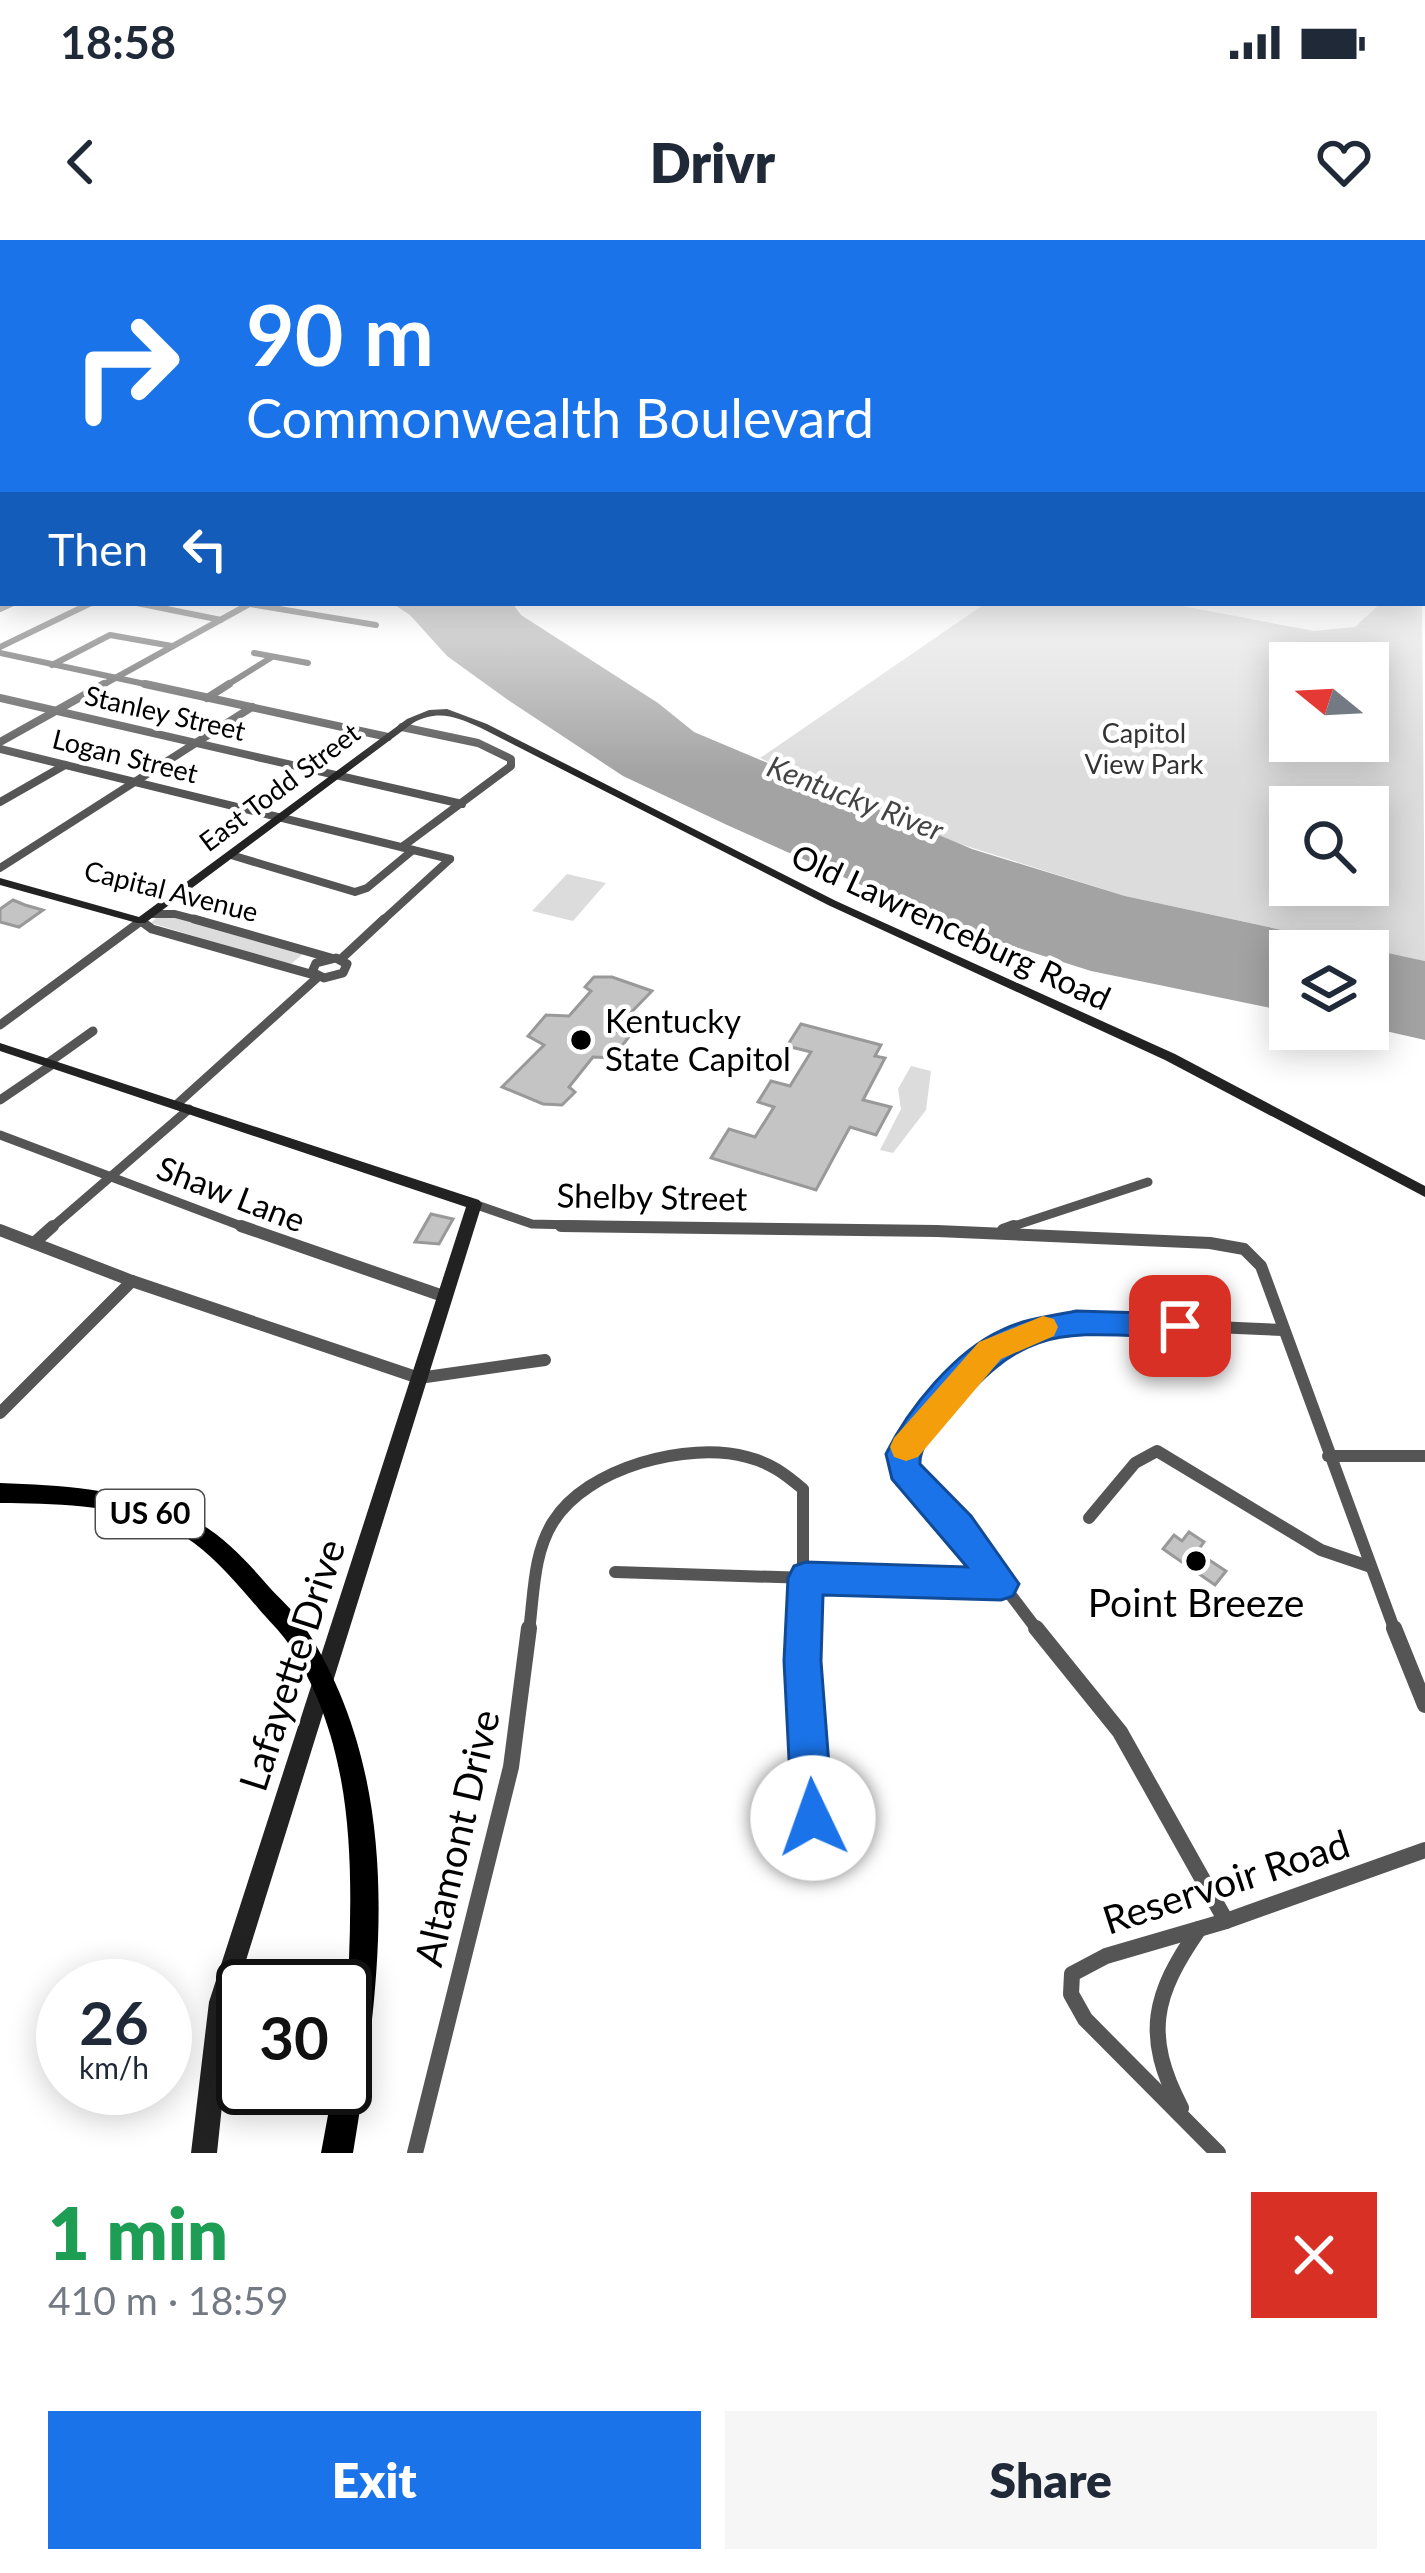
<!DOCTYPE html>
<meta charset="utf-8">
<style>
body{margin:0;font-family:Lato,sans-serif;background:#f6f6f7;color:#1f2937;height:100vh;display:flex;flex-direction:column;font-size:45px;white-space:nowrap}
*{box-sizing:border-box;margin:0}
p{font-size:39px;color:#747a83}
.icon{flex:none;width:66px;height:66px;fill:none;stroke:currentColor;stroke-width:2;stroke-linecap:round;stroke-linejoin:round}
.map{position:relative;height:1913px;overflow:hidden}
.sheet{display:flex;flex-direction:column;background:#fff;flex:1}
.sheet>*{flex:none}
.top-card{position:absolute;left:0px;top:0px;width:1425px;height:366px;box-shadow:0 6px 30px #0003;background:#1a73e8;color:#fff;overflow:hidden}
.needle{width:78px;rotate:288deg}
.tools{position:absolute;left:1269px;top:402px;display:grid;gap:24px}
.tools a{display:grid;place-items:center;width:120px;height:120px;border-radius:0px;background:#fff;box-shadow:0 6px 30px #0003;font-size:60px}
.speed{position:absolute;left:36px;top:1719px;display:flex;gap:24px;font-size:60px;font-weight:700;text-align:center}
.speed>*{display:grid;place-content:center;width:156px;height:156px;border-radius:50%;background:#fff;box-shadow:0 6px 30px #0003;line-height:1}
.speed small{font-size:30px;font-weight:400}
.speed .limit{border:6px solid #111;border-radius:18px;background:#fff;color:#111}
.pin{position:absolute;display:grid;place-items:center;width:102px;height:102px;color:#fff;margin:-51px;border-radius:24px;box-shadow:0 6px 18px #0006}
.me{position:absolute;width:132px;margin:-66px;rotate:357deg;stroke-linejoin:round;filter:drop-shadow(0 0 9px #0008)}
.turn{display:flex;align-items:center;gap:42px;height:252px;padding:0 48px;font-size:54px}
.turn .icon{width:156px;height:156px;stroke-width:2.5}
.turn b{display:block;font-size:84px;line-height:102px}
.then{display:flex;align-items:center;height:114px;padding:0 48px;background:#0003;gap:24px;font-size:45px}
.round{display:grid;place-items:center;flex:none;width:126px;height:126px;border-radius:0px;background:#f6f6f7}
.headline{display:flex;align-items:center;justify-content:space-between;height:204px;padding:0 48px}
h1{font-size:72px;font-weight:800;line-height:90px;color:#1e9e55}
.action{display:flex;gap:24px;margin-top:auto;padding:24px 48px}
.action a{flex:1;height:138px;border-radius:0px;background:#1a73e8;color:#fff;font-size:48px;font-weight:800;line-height:138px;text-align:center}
.action a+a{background:#f6f6f7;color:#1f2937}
.status{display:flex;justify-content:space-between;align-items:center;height:84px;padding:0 60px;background:#fff;direction:ltr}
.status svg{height:33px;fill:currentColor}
header{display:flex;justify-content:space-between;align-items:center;height:156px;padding:0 48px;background:#fff;font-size:54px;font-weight:800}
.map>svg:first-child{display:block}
</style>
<div class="status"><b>18:58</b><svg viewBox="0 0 49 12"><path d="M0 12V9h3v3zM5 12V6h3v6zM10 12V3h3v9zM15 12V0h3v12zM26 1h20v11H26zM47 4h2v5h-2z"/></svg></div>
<header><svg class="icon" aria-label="back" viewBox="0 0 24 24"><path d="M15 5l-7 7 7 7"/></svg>Drivr<svg class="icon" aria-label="heart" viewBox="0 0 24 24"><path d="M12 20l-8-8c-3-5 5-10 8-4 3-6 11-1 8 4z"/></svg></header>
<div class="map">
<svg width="1425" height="1913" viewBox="0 0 1425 1913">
<rect width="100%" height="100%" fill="#fff"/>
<g fill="#dcdcdc" fill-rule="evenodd">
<path d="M1422,360L1425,721L1125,656L925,593L760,518L986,363H1166L1314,391L1355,387L1381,363ZM1290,423H1368V501H1290ZM1290,567H1368V645H1290Z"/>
<path d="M567,634L606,643L573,681L532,671Z"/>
<path d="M170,675L305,712L290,725L151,683L158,676Z"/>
<path d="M911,826L931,831L926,870L893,913L880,910L901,869L898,849Z"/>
</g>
<path fill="#a3a3a3" d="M392,363H512L521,375L658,463L694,492L972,609L1125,656L1425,721V800L1368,787V711H1290V772L1091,731L962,690L727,585L623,536L508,460L447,416L410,375Z"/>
<g fill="#c4c4c4" stroke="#999" stroke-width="3">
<path d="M13,660L25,665L43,670L19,687L0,682V669Z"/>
<path d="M594,737H612L652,751L614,790L628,798L613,818L593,817L569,847L575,852L562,865L543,864L502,847L544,805L528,796L546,775L569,776L591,751L585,747Z"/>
<path d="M801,784L881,805L875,816L885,818L863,860L891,867L876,895L850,887L816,950L711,918L729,889L755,897L774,867L758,862L771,841L790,846L811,812L787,806Z"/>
<path d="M431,974L453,979L439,1004L415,1002Z"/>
<path d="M1189,1292L1204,1302L1197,1312L1226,1331L1215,1345L1163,1309L1174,1295L1182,1301Z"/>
</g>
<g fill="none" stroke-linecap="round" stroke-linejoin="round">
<g stroke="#555" stroke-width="6">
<path d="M137,363L221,380"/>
<path d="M250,364L376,385"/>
<path d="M0,369L13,363"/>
<path d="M0,407L91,363"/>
<path d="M0,413L159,447"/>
<path d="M254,413L308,423"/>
<path d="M52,425L110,395L172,406"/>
<path d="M99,447L251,363"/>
<path d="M224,447L272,417"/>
</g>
<g stroke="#555" stroke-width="8">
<path d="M145,444L388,497"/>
<path d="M0,458L462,564"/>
<path d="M207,458L229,444"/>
<path d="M402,487L478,503L511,519V526L402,607"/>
<path d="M0,502L104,444"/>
<path d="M0,509L450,619"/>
<path d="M0,562L65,525"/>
<path d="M231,615L355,652L367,648L413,610"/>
<path d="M0,628L252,467"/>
<path d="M151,674H175L205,682"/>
<path d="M139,682H143"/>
<path d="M381,682L450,619"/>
</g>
<g stroke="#555" stroke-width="9">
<path d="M194,679L331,718"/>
<path d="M336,718L347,724L343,733L324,738L312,732L316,723Z"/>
<path d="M341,719L384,679"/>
<path d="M0,785L141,681L152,689L314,735"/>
<path d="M48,823L93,791"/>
<path d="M0,860L53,824"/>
<path d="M176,865L318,737"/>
<path d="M0,895L249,989"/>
<path d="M474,964L532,984L747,989"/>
<path d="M50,989L189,869"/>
<path d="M1005,989L1148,942"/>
</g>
<g stroke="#555" stroke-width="12">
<path d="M241,986L446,1057"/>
<path d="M561,986L937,991L1210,1003L1244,1009L1261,1026L1395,1391"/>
<path d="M0,990L132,1041L419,1138L545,1120"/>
<path d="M1003,990L1014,986"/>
<path d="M34,1003L53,986"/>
<path d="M0,1173L132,1041"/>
<path d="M1328,1216H1425"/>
<path d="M1089,1278L1135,1223L1157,1211L1321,1310L1371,1327"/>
<path d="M615,1332L1001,1344"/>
<path d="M529,1391C534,1354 533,1314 553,1282C587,1227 688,1201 747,1217C771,1223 785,1234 803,1249V1391"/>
<path d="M1038,1391L959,1287L909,1237L901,1222L912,1197L968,1130L992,1109L1030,1092L1100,1082L1283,1090"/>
</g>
<g stroke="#555" stroke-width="16">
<path d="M803,1388L813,1578"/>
<path d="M1036,1388L1120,1492L1226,1681"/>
<path d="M1394,1388L1425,1465"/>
<path d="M1181,1868C1143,1795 1153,1755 1199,1689"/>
<path d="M415,1913L511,1527L529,1388"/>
<path d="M1218,1913L1085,1779L1071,1754L1072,1734L1106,1716L1226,1681L1425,1610"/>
</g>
<g fill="#222" fill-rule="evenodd">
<rect x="1422" y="355" width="3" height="4"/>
<path d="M447,469L487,484L836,661L1175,814L1425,946V957L1165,820L828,665L481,488C457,477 438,469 413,483L145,683H137L0,645V638L139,677L407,479L429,470Z"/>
<path d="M0,803L479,960L482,964L233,1762L217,1913H191L209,1762L466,967L0,811Z"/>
</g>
<g fill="#000" fill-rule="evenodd">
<path d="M1422,300L1425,301V307L1422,306Z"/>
<path d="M0,1243C61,1245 122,1249 179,1273C217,1288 244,1318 270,1348C282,1361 297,1374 306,1389C407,1547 382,1737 353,1913H321L333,1848H345C345,1698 376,1537 288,1403C280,1391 268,1380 258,1368C239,1346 218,1321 194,1303C141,1264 63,1264 0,1263Z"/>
</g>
</g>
<linearGradient id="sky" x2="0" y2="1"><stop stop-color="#8cadcc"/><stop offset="0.5" stop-color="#fff"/><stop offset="1" stop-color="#fff" stop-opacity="0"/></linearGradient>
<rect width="1425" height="534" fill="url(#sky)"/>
<path fill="#1a73e8" stroke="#114b97" stroke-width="3" d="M1076,1071L1180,1074L1191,1077L1195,1086L1191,1094L1180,1097C1063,1094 1027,1080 948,1177C936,1191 919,1205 920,1224L971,1276L1019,1344L1013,1356L1001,1360L823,1355L821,1421L833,1578L827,1592L813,1598L798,1592L792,1578L784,1421L788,1338L794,1326L806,1322L967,1327L892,1239L886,1214C908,1169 955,1111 1002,1090C1024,1079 1052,1076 1076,1071Z"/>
<path fill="#f59e0b" d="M1043,1076L1054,1079L1058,1087L1054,1096L1001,1119L918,1217L906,1221L894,1217L890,1207L894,1198L979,1102Z"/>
<g fill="#000" stroke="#fff" stroke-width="4.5">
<circle cx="581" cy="800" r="12"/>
<circle cx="1196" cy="1321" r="12"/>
</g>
<g text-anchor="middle" stroke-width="9" stroke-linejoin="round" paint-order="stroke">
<g font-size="27" fill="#000" stroke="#fff">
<text transform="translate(165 474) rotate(13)" y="9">Stanley Street</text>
<text transform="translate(125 517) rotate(14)" y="9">Logan Street</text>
<text transform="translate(280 548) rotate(-37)" y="9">East Todd Street</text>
<text transform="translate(171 652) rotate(14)" y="9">Capital Avenue</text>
</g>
<g font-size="27" fill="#333" stroke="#fff">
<text x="1144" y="503">Capitol<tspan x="1144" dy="31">View Park</tspan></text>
</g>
<g font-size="30" font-style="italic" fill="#444" stroke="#fff">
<text transform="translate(855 559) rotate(21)" y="10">Kentucky River</text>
</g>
<rect fill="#fff" stroke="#4c4c4c" stroke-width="3" x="96" y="1250" width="108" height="48" rx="9"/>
<g font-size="30" font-weight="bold" fill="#000">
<text x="150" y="1284">US 60</text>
</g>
<g font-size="33" fill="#000" stroke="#fff">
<text transform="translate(951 687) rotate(25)" y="12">Old Lawrenceburg Road</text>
<text transform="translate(231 954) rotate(21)" y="12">Shaw Lane</text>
<text transform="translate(652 957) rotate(1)" y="12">Shelby Street</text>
</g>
<g font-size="33" fill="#000" stroke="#fff" text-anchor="start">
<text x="605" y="793">Kentucky<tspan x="605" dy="38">State Capitol</tspan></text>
</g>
<g font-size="39" fill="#000" stroke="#fff">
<text x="1196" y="1377">Point Breeze</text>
</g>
<g font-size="39" fill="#000" stroke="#fff">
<text transform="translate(292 1425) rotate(-72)" y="14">Lafayette Drive</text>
<text transform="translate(457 1598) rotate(-77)" y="14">Altamont Drive</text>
<text transform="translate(1226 1642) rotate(-18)" y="14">Reservoir Road</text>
</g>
</g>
</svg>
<div class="tools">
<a><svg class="needle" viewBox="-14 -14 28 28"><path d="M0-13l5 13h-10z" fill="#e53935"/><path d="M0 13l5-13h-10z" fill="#747a83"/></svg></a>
<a><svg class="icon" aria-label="search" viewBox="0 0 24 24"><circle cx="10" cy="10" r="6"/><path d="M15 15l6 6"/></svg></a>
<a><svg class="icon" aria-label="layers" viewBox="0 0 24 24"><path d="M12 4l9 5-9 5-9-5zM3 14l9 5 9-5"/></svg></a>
</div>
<div class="speed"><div>26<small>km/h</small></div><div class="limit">30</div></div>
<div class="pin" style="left:1180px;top:1086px;background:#d93025"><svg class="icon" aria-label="arrive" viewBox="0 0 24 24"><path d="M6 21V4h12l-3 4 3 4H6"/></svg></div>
<svg class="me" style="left:813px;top:1578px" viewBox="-20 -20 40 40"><circle r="19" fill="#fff"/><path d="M0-13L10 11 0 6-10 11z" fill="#1a73e8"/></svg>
<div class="top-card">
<div class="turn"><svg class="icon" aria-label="right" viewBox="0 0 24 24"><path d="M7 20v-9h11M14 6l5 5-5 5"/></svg><div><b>90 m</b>Commonwealth Boulevard</div></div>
<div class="then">Then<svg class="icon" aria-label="left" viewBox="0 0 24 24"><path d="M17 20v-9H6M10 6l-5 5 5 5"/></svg></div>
</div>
</div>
<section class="sheet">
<div class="headline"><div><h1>1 min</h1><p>410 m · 18:59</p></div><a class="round" style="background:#d93025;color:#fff"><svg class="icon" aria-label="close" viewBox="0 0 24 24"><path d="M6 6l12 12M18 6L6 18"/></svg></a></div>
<div class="action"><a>Exit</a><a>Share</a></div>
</section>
